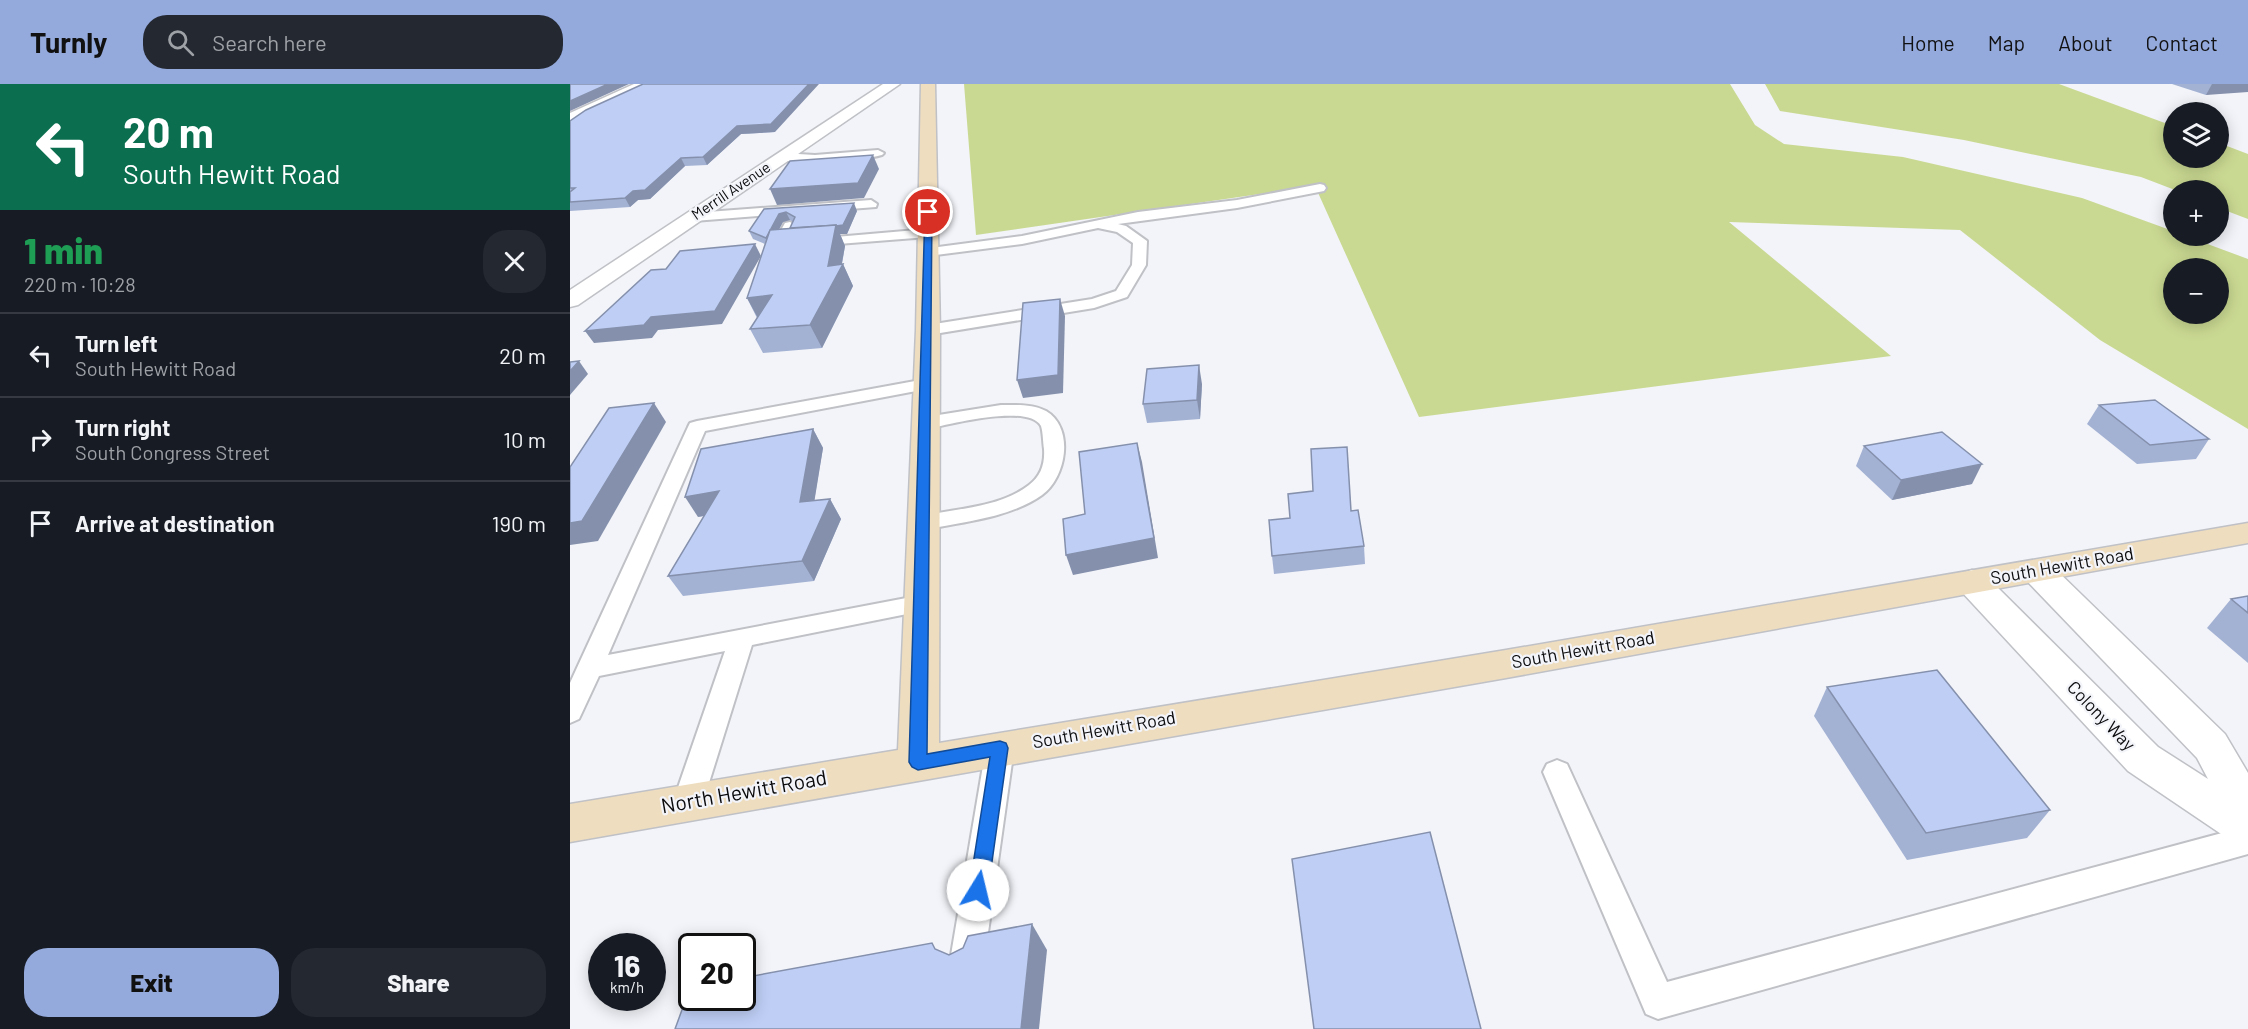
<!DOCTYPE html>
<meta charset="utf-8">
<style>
body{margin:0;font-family:Barlow,sans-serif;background:#242831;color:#f1f3f6;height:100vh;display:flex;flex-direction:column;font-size:22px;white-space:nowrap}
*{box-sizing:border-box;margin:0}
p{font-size:20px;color:#9ea1a6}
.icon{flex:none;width:33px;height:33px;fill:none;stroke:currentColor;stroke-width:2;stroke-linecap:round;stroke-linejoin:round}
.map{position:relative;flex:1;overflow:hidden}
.side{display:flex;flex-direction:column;background:#171b24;width:570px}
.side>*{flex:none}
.hud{background:#0b6e4f;color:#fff;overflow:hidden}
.fabs{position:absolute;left:1593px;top:18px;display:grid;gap:12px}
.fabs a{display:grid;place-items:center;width:66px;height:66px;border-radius:50%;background:#171b24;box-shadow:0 3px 15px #0003;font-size:30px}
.speed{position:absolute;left:18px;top:849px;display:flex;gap:12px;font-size:30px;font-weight:700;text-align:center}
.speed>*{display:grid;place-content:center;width:78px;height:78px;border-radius:50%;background:#171b24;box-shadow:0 3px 15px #0003;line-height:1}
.speed small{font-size:15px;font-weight:400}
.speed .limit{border:3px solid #111;border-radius:9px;background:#fff;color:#111}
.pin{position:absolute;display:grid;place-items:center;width:51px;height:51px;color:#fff;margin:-26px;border:3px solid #fff;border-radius:50%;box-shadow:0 2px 6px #0007}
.me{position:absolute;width:66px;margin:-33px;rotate:9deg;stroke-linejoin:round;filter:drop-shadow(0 0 4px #0008)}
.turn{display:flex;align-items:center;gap:21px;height:126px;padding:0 24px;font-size:27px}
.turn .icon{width:78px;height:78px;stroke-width:2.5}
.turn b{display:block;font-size:42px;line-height:51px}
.round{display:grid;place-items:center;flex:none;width:63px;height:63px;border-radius:24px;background:#242831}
.headline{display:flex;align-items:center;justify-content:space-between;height:102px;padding:0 24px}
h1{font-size:36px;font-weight:800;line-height:45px;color:#1e9e55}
.cta{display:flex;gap:12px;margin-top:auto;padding:12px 24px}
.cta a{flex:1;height:69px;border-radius:24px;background:#94aadd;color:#111;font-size:24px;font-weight:800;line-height:69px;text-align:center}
.cta a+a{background:#242831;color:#f1f3f6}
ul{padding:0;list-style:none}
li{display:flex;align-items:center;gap:18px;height:84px;padding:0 24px;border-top:2px solid #363941}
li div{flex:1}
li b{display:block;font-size:22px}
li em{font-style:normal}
header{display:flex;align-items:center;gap:36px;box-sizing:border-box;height:84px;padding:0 30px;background:#94aadd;color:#111}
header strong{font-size:28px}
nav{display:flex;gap:33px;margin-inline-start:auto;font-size:21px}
.search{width:420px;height:54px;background:#242831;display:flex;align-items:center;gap:15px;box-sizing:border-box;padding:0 21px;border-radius:24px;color:#9ea1a6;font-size:22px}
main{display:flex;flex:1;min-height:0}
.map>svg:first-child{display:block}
</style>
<header>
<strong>Turnly</strong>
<div class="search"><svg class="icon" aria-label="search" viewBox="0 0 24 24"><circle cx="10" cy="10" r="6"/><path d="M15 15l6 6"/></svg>Search here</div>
<nav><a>Home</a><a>Map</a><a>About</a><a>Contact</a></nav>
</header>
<main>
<section class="side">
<div class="hud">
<div class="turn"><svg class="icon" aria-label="left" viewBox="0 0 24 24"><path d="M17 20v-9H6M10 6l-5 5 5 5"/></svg><div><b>20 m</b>South Hewitt Road</div></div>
</div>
<div class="headline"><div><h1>1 min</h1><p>220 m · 10:28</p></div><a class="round"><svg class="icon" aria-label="close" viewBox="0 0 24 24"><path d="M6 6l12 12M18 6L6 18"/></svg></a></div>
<ul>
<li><svg class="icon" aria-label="left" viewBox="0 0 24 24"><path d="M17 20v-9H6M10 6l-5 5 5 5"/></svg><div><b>Turn left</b><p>South Hewitt Road</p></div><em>20 m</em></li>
<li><svg class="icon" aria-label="right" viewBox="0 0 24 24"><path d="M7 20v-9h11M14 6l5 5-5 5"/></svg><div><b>Turn right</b><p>South Congress Street</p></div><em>10 m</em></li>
<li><svg class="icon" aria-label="arrive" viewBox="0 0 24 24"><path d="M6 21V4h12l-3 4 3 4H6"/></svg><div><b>Arrive at destination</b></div><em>190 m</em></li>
</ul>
<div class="cta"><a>Exit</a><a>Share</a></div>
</section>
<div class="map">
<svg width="1678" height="945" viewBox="0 0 1678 945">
<rect width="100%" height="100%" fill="#f2f4f9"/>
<g fill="#cad992" fill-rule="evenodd">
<path d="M394,0H1160L1185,41L1214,60L1333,73L1512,114L1603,147L1604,152H1616L1678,175V345L1530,256L1390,146L1159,138L1321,272L849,333L745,102L406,151ZM1604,184H1648V230H1604Z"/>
<path d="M1195,0H1489L1603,42L1604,74H1648L1649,59L1678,70V135L1649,124L1648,106H1605L1571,93L1394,56L1210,27Z"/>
</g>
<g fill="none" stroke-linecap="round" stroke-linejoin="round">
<defs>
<g id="lane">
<path d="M308,66L314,69L312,71C294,76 219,83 206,73L212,69L245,71Z"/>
<path d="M750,100L754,101L756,104L754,107L667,124L548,140L556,142L577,157L576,181L557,213L524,224L358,251L350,246L358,241L522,215L546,207L562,181L563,159L547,148L528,144L452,160L358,172L353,171L351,168L353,165L452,152L568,128L667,116Z"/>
<path d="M301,116L307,120L306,123L124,137L117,133L124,129Z"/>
<path d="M220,138L227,142L219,157L358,145L365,149L358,153L204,165L202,162L215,139Z"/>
<path d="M356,295L362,296L365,300L362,304L135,347L38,571L352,511L360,513L364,519L360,525L352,527L182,561L133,718L128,727L118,731L108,727L103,718L155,567L29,592L9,635L0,639V599L118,343L120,339L127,337Z"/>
<path d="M431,321C446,321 463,320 476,327C505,344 496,394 472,411C440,434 391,438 353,446L345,444L342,439L345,434C382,424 428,425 459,401C471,392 475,380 474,365C473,359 473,348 471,342C458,319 377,341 356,345L349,343L347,339L349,335L356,333Z"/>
<path d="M430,653L440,656L444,664L414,877L409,889L397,894L385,889L380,877L416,664L420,656Z"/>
<path d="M987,676L997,680L1097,898L1678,742V770L1088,935L1076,930L973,688L977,680Z"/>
</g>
<g id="street">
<path d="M64,0H83L81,3L0,40V29Z"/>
<path d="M313,0H330L8,221L0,223V206Z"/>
<path d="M1467,476L1479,479L1655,650L1678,689V763L1663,758L1558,687L1390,506L1385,498L1390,490L1402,486L1414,490L1588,663L1638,695L1627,674L1455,495L1450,487L1455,479Z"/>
</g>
<path id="secondary" d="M351,0H365L370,246L369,659L936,566L1678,439V459L936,594L0,758V720L328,666L346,246Z"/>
</defs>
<use href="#lane" stroke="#bfc1c6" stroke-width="4"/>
<use href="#street" stroke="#bfc1c6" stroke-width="3"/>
<use href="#secondary" stroke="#bfc1c6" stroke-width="3"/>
<use href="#lane" fill="#fff" fill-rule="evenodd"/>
<use href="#street" fill="#fff" fill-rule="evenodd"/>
<use href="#secondary" fill="#efddbf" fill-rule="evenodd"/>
</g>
<g fill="#a3b1d3" fill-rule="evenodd">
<path d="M1602,0H1678L1636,11Z"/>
<path d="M0,37L205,48L171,50L137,81L115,82L80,115L68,116L60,123L0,127Z"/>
<path d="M194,125L287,127L277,150H270L275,162L272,180H273L283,202L252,264L193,269L180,245L187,234L177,214L195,160L183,155L179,147ZM220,136L223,138L220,144L209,145L213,138Z"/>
<path d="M632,300L630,335L577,339L573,320Z"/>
<path d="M1529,321L1639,355L1626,375L1567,380L1517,340Z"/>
<path d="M243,345L253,364L244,417L260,415L271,435L244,497L113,512L98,492L134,432L128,433Z"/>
<path d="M1294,362L1402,400L1322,416L1286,382Z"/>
<path d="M781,427L794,462L795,480L704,490L702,472L720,434Z"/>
<path d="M1678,512V579L1637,544L1661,515Z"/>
<path d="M1257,603L1480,726L1457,754L1337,776L1244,632Z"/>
</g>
<g fill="#8590ac">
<path d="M38,0H59L0,27V17Z"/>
<path d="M239,0H249L205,48L171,50L137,81L133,73L167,42Z"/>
<path d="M1642,0H1678V8L1636,11Z"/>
<path d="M303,71L309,85L294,114L207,121L200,105Z"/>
<path d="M111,74L115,82L80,115L68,116L60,123L55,114L63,107Z"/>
<path d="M284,119L287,127L277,150H270L275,162L271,184L273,180L283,202L252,264L240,241L223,154Z"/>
<path d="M216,128L220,136L213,138L200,162L196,154L209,130Z"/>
<path d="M185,160L191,172L152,240L88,246L82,254L24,259L15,247L81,233Z"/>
<path d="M202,211L189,236L177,214Z"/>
<path d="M490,215L495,232L493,309L453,314L447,296Z"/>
<path d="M9,277L18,290L0,311V287Z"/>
<path d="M629,281L632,300L630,335L627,316Z"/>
<path d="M84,319L96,338L28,457L0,461V439Z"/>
<path d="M243,345L253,364L241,438L230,418Z"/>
<path d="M567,359L572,378L588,474L503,491L496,471Z"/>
<path d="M1412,380L1402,400L1322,416L1331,396Z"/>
<path d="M149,407L162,426L128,433L115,413Z"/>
<path d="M260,415L271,435L244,497L232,477Z"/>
<path d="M462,840L477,866L469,945H451Z"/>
</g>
<g fill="#becef5" stroke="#8590ac" stroke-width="1.5">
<path d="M0,0H38L0,17Z"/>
<path d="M73,0H239L201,40L167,42L133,73L111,74L75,106L63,107L55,114L0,118V108L5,104H0V37L16,26Z"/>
<path d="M303,71L288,99L200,105L220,77Z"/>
<path d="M284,119L273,141L266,142V141L220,144L225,133L216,128L209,130L196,154L179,147L194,125Z"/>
<path d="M266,141L258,182L273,180L240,241L180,245L202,211L177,214L200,146Z"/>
<path d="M185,160L145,227L81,233L74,241L15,247L81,186L96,185L110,167Z"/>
<path d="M490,215L488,291L447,296L453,219Z"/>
<path d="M9,277L0,287V278Z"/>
<path d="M629,281L627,316L573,320L577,285Z"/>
<path d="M1585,316L1639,355L1580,361L1529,321Z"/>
<path d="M84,319L12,437L0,439V383L39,324Z"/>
<path d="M243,345L230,418L260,415L232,477L98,492L149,407L115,413L131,365Z"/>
<path d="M1372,348L1412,380L1331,396L1294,362Z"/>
<path d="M567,359L584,454L496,471L493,435L515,430L509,368Z"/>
<path d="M777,363L781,427L788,426L794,462L702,472L699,436L720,434L718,410L743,407L741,365Z"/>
<path d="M1678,512V529L1661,515Z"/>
<path d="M1367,586L1480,726L1356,749L1257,603Z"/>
<path d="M860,748L911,945H744L722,775Z"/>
<path d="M462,840L451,945H105L120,904H122V914H172V894L362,859L365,865L379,871L393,864L398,852Z"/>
</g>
<path fill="#1a73e8" stroke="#114b97" stroke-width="1.5" d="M355,126L362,128L357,670L430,657L436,659L438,664L418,806L415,812L408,815L401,812L399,806L420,673L348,686L342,683L339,678Z"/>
<g text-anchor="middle" stroke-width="4.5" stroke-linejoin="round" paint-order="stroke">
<g font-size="15" fill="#0b0b0d" stroke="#f2f4f9">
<text transform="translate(161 107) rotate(-34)" y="5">Merrill Avenue</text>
</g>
<g font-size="18" fill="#0b0b0d" stroke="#f2f4f9">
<text transform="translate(1492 482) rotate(-10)" y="6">South Hewitt Road</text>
<text transform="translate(1013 566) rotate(-10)" y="6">South Hewitt Road</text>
<text transform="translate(1531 632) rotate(46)" y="6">Colony Way</text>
<text transform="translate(534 646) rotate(-10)" y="6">South Hewitt Road</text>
</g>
<g font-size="21" fill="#0b0b0d" stroke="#f2f4f9">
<text transform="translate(174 708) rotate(-10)" y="7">North Hewitt Road</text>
</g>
</g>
</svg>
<div class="fabs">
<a><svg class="icon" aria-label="layers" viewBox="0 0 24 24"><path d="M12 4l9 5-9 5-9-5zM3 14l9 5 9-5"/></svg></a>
<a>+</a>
<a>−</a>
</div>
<div class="speed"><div>16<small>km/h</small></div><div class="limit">20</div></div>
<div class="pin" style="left:358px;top:128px;background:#d93025"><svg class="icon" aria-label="arrive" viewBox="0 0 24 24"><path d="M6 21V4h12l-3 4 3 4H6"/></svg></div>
<svg class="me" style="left:408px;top:806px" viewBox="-20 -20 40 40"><circle r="19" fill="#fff"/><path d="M0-13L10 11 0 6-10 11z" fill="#1a73e8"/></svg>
</div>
</main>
